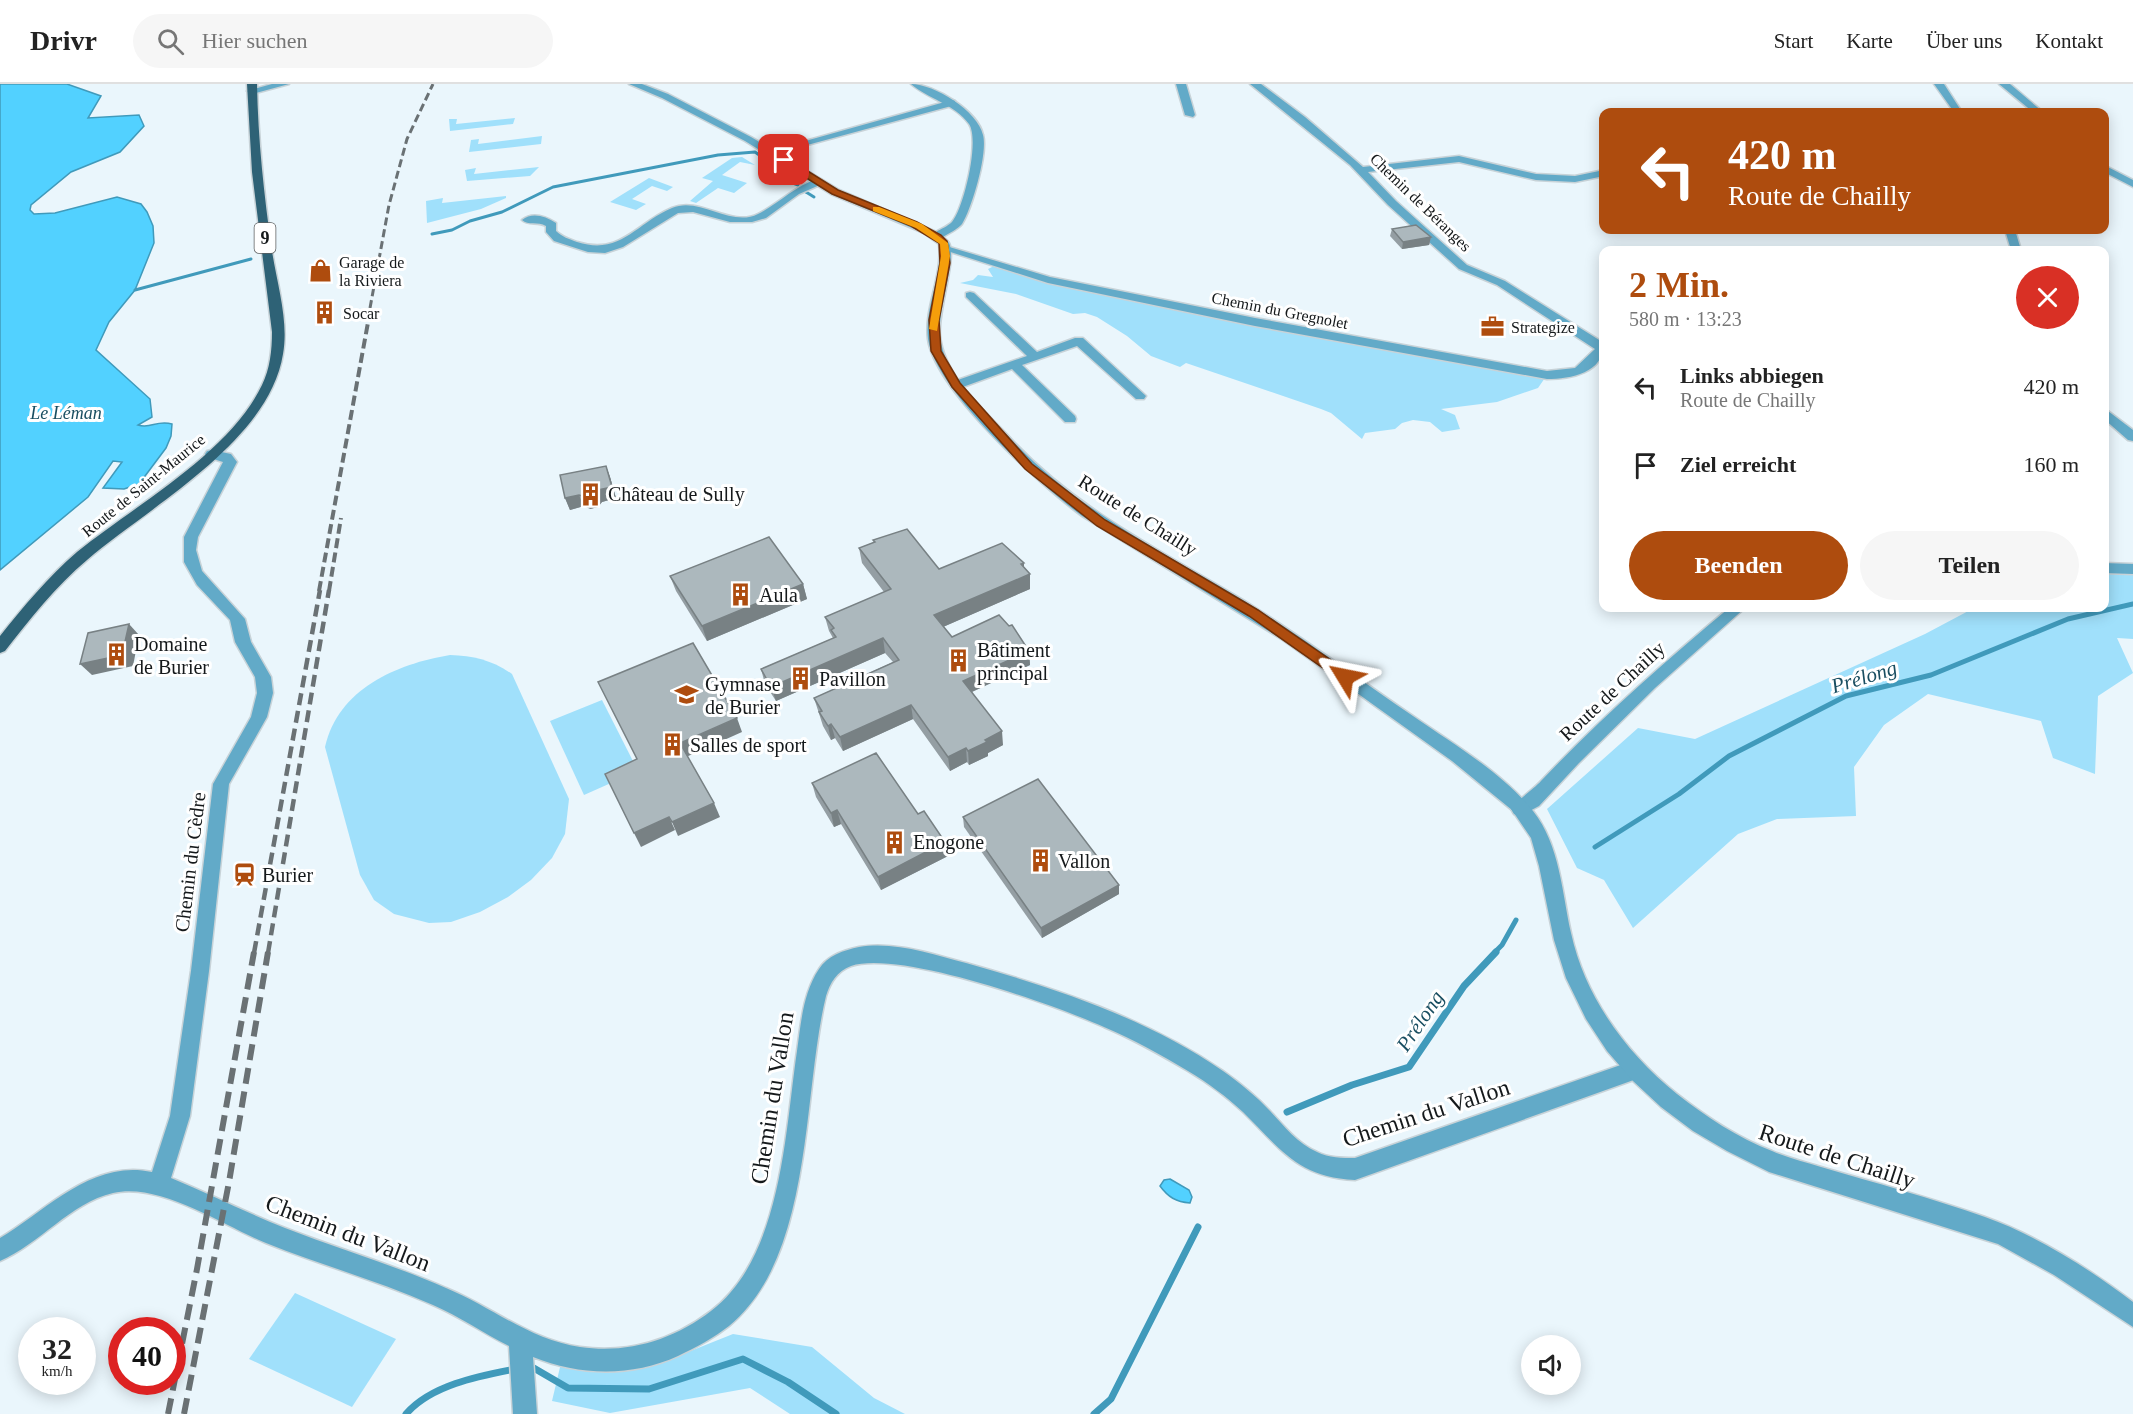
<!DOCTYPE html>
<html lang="de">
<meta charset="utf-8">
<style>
body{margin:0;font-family:Georgia,serif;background:#f6f6f6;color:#222;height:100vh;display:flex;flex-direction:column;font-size:22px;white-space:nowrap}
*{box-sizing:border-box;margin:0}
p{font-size:20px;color:#767676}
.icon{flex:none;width:33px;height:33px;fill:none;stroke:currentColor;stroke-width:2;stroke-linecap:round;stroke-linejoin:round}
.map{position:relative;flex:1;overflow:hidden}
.sheet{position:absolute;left:1599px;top:162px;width:510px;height:366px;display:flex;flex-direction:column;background:#fff;border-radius:12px;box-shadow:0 3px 15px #0003}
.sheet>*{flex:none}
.hud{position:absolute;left:1599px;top:24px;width:510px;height:126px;border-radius:12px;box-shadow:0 3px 15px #0003;background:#ae4c0e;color:#fff;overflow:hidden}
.controls{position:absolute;left:1521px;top:1251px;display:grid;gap:12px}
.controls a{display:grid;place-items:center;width:60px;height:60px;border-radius:50%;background:#fff;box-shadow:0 3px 15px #0003;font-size:30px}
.speed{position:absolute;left:18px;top:1233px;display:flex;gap:12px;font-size:30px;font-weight:700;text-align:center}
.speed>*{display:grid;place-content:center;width:78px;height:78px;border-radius:50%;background:#fff;box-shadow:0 3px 15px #0003;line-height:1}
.speed small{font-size:15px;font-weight:400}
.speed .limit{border:9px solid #d22;background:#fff;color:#111}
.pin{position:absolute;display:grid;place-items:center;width:51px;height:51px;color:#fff;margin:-26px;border-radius:12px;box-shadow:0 3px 9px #0006}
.me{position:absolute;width:66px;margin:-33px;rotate:305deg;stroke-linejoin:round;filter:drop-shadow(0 0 4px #0008)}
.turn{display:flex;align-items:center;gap:21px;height:126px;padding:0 30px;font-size:27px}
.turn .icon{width:78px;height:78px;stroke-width:2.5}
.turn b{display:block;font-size:42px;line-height:51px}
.round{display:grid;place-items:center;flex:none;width:63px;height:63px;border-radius:32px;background:#f6f6f6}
.head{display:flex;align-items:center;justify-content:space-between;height:102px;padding:0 30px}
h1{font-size:36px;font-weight:600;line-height:45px;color:#ae4c0e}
.primary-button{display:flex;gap:12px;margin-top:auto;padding:12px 30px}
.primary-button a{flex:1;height:69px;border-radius:36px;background:#ae4c0e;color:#fff;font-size:24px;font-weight:600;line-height:69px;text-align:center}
.primary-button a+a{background:#f6f6f6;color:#222}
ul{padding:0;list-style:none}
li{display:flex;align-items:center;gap:18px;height:78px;padding:0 30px}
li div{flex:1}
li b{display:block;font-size:22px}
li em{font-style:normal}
header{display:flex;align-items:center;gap:36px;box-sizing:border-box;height:84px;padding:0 30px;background:#fff;border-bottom:2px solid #e0e0e0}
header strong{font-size:28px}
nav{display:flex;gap:33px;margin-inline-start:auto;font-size:21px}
.search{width:420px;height:54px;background:#f6f6f6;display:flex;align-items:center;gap:15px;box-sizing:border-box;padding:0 21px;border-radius:33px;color:#767676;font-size:22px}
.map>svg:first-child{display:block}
</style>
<header>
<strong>Drivr</strong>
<div class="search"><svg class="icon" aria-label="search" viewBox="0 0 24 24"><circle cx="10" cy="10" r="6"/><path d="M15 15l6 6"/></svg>Hier suchen</div>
<nav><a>Start</a><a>Karte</a><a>Über uns</a><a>Kontakt</a></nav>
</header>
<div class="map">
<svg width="2133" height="1330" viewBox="0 0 2133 1330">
<rect width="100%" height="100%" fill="#eaf6fc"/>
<g fill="#a0e0fb">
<path d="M515,34L513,40L450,47L449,35H457L456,40Z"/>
<path d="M542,52L541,60L469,68L471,56L479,55L478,60Z"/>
<path d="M742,73L755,81L740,78L722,91L747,99L734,109L718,104L696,119L690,117L713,97L702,94L732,74Z"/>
<path d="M539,83L530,92L467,97L465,86L476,84L474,90Z"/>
<path d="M649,94L673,103L667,107L652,102L632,115L646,120L636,126L610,118Z"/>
<path d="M506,112V114L481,125L427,139L426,117L443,114L442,119Z"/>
<path d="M994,182L1045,198L1547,291L1538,304L1497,318L1441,325L1455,331L1460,345L1442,348L1430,338L1413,336L1402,339L1395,345L1365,349L1362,355L1331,329L1321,325L1186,279L1180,283L1151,272L1127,252L1097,233L1085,229L1073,230L1016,210L960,199L973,196L978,191L993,193L988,185Z"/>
<path d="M2105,484L2133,485V555L2117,554L2133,589L2098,612L2095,690L2053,674L2041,637L1928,610L1884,641L1854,683L1856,732L1777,735L1738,750L1633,844L1604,796L1577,784L1547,725L1638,644L1695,655L1925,550L1974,524H2104Z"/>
<path d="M450,571C474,572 492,576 512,590L569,715L565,750L552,774L531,796L508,813L480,828L451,838L429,839L394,830L374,816L360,791L325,663C338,605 396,580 450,571Z"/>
<path d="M602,616L638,687L584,711L550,637Z"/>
<path d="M295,1209L396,1255L352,1323L249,1275Z"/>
<path d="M733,1250L812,1263L874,1314L905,1330H790L750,1304L610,1329L552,1317L561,1279L663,1278Z"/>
</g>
<g fill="#52d1ff" stroke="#409abb" stroke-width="1.5">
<path d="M0,0H67L101,12L88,34L139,31L144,42L120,68L71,88L31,121L30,126L34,130L55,129L117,113L141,120L147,128L153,142L154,159L135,206L109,238L96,266L150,315L152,333L138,341C151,345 156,336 172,340L171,352L166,364L139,400L124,405L103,404L122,378L113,377L88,413L0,486Z"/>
<path d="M1170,1095L1189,1106L1192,1113L1190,1119C1176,1118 1168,1113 1160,1102L1164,1096Z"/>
</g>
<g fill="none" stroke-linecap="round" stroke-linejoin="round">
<g stroke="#409abb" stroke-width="3">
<path d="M806,108L814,113"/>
<path d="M432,150L452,146L470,137L502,128L553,103L718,71L755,68L776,83L781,94L798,101"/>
<path d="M135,206L251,175"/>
</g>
<g stroke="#409abb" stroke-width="5">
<path d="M1595,763L1679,710L1729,672L1846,612L1931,591L2068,535L2133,520"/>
<path d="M1494,869L1502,861L1516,836"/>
</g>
<g stroke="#409abb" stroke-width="7">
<path d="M1287,1028L1352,1001L1409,983L1464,902L1496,868"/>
<path d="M527,1283H532L568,1304L649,1305L743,1275L788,1298L836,1330"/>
<path d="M406,1330C431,1301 479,1292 515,1285"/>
<path d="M1094,1330L1111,1315L1198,1143"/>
</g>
<defs>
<g id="minor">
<path d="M1176,0H1186L1195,31L1193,33L1185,31Z"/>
<path d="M1250,0H1261L1305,33L1363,83L1459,72L1536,90L1575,92L1604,86V92L1575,98L1536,96L1459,78L1368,88L1396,117L1467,181L1505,197L1604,259C1604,289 1571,295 1547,295L1255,242L1048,199L941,165L946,162L1050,193L1255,234L1547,287L1575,284L1595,265L1497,201L1459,185L1388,121L1350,81Z"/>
<path d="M1934,0H1944L1962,28H1954Z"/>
<path d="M1999,0H2010L2043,28H2033Z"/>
<path d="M952,16L955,17V21L774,70L766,68Z"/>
<path d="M2104,81L2133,96V103L2104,88Z"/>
<path d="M818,95L822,96V100L799,110L766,134L752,138H730L693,128L678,129L623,163L605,169L588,168L554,157L546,148V142C538,137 528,142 522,136C532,128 545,132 556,139V147C562,153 569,155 577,158C621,172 636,139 672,124C700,112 731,144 758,130C780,119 794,102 818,95Z"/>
<path d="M2005,146H2015L2021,166H2011Z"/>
<path d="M970,208L974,209L1037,268L1075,254H1083L1146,312L1144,315H1136L1077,262L1022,281L1075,332L1076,335L1075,338H1065L1012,285L960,304H952L950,301L952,298L1027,272L966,213V209Z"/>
<path d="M2104,324L2133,346V357L2128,356L2104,335Z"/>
<path d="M212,366L231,370L237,378L198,453L196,466L202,487L245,535L251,558L271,593L273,609L267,633L229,700L209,887L190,1032L171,1094C210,1110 247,1129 285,1144C339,1165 394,1181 446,1204C492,1223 530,1256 580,1263C628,1270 673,1256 711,1227C782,1173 785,1048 797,967C801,939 803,909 819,885C827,872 844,866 859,863C894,857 932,870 966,879C1055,904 1146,934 1223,987C1240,999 1256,1012 1270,1027C1284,1042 1298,1060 1317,1068C1329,1074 1342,1074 1355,1074L1635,976L1642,979L1645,986L1642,993L1355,1096C1297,1093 1281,1065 1243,1028C1227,1013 1208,999 1188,987C1161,971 1133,955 1104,943C1055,921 900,866 851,882C837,887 830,899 826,912C802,1010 814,1172 729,1242C715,1253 695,1264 678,1272C632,1293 580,1292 533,1273L537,1330H513L509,1262C483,1249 459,1232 433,1221C379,1197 321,1181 266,1159C222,1141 160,1098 113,1109C70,1119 40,1160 0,1177V1154C47,1126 92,1075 152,1088L170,1032L191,887L213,700L251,633L257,609L255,593L235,558L230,536L197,501L184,478V453L223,378L207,373L205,370L207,367Z"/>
<path d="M2104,479L2133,480V490L2104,489Z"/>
<path d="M1729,524H1745L1655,604L1579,679L1539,722L1520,732L1514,730L1511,725C1515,718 1534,705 1541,697C1600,635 1663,579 1729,524Z"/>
</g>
<g id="tertiary">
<path d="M272,0H289L252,10L247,7Z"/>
<path d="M629,0H642L668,10L751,53L839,106L936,148C941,145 948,142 952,138C964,124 980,56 969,40C955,20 928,15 911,0C934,0 978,27 983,51C988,69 972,124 962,140C958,145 949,149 943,153C945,155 948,157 949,159C957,174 937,229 940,252C944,293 985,327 1012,356C1078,426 1161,467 1243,516C1301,552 1356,593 1413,632C1453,660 1502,688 1533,727C1560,761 1562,809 1571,849C1585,913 1626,969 1677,1010C1705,1032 1738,1054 1772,1067C1788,1074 1805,1078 1821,1083C1876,1099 1931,1114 1985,1133C2038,1152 2088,1184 2133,1218V1243L2054,1191L1998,1160L1769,1088L1727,1067L1693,1047L1661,1023L1633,997L1607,967L1586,935L1566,894L1554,856L1539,782L1531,754L1512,726L1452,677L1283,556L1082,432C1040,401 935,306 928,255C924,223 943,192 939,160L924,149L831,110L745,57L662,14Z"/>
</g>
<path id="primary" d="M247,0H257C258,56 264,111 272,167C277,200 289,237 283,270C269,358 150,422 87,476C56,502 30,535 5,567L0,569V552C24,522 48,493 77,468C135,421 229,370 262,301C270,285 272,266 272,248L252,88Z"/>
</defs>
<use href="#minor" stroke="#c8d3d8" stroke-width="3"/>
<use href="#tertiary" stroke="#c8d3d8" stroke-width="3"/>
<use href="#primary" stroke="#c8d3d8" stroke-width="3"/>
<use href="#minor" fill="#62aac8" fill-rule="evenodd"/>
<use href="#tertiary" fill="#62aac8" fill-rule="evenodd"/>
<use href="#primary" fill="#2e6276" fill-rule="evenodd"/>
<path stroke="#6a7174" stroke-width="3" stroke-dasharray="8 4" stroke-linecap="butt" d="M370,224L389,121L407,55L433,0"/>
<g stroke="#6a7174" stroke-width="4" stroke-dasharray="10 4.5" stroke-linecap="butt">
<path d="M319,507L371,222"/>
<path d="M329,507L341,434"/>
</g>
<g stroke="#6a7174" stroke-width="4.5" stroke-dasharray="12 6" stroke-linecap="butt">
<path d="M254,869L320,506"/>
<path d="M268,869L329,506"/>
</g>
<g stroke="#6a7174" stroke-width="6" stroke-dasharray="16 8" stroke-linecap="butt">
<path d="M168,1330L197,1185L254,868"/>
<path d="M184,1330L229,1098L268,868"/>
</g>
</g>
<g fill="#949ea3">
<path d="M1392,145L1431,153L1429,161L1402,165L1390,152Z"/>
<path d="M606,382L610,393L616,414L602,418L598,423L590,425L584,422L570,426L565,414Z"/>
<path d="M873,456L939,485L1024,483L1030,490V505L943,543L952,553L1029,567L1030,581L972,608L1003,661L988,669V672L969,681L967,678L950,687L913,635L843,667L835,654L831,656L823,642L814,614L893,578L885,569L776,617L765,600L761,585L833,554L829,547L825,533L884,508L862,479L859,464L874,458Z"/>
<path d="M670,492L803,500L807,515L707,557L676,507Z"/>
<path d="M812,699L945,758L948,772L881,806L841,740L834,743L816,713Z"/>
<path d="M963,733L1119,810L1042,854L964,743Z"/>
</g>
<g fill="#788184">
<path d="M1431,153L1429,161L1402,165L1403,158Z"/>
<path d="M606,382L610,393L616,414L602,418L598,423L590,425L586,413Z"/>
<path d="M579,411L584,422L570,426L565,414Z"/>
<path d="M1024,479V493L1030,490V505L936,546L934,531Z"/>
<path d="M803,500L807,515L707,557L702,542Z"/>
<path d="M129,540L139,551L133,582L92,591L80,580Z"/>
<path d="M883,554L885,569L776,617L771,603Z"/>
<path d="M1029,567L1030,581L965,611L963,597Z"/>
<path d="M911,621L913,635L843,667L840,653Z"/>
<path d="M737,634L742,648L686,673L680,659Z"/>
<path d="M831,640L835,654L831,656L828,642Z"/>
<path d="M1002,647L1003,661L988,669V672L969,681L968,667L985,656Z"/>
<path d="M966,664L967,678L950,687L948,673Z"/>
<path d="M714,719L720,733L678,752L672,738Z"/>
<path d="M837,726L841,740L834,743L831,729Z"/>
<path d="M669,733L675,746L641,763L634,749Z"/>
<path d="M945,758L948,772L881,806L878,793Z"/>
<path d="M1119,801V810L1042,854L1041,844Z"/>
</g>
<g fill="#acb8bd" stroke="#788184" stroke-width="1.5">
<path d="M1416,141L1431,153L1403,158L1392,145Z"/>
<path d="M606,382L612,403L598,406L593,411L586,413L579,411L565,414L560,391Z"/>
<path d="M907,445L939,485L1002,459L1024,479L1021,480L1030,490L934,531L952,553L999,531L1009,542L1012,541L1029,567L963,597L1002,647L985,656L987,658L968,667L966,664L948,673L911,621L840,653L831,640L828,642L819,628L822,627L814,614L899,576L883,554L771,603L761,585L836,553L831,546L834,544L825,533L891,505L859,464L875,458L873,456Z"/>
<path d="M769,453L803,500L702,542L670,492Z"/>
<path d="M129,540L122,571L80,580L88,549Z"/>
<path d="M693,559L737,634L680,659L714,719L672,738L669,733L634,749L605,690L637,675L598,598Z"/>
<path d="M876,669L918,730L924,727L945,758L878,793L837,726L831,729L812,699Z"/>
<path d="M1038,695L1119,801L1041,844L963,733Z"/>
</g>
<path fill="#ae4c0e" stroke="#713109" stroke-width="1.5" d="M781,74H787L838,106L917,138L941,151L947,157L950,179L939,236L941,267L960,299L1032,380L1105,436L1258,526L1350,589L1352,593L1350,596H1340L1249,532L1097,442L1025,385L952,303L931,267L929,236L940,179L939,159L911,142L832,110L781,78Z"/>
<path fill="#f59e0b" d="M873,123H879L922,140L948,159L950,172L937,247L929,245L941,172L940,160L916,144L873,127Z"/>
<defs>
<symbol id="shop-bare" viewBox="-9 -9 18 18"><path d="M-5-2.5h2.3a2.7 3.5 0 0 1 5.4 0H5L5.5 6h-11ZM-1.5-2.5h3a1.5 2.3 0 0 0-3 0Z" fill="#ae4c0e" stroke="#fff" stroke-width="2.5" paint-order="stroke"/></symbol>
<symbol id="building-bare" viewBox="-9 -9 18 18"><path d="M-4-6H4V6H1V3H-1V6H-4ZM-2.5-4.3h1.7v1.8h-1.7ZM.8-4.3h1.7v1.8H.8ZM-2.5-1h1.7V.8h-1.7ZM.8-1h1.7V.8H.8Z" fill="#ae4c0e" stroke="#fff" stroke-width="2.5" paint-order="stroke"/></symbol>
<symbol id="office-bare" viewBox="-9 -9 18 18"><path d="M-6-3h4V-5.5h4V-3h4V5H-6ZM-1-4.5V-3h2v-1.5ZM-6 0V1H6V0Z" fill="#ae4c0e" stroke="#fff" stroke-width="2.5" paint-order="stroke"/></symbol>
<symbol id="university-bare" viewBox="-9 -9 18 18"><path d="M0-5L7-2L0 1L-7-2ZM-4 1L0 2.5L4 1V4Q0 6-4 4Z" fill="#ae4c0e" stroke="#fff" stroke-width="2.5" paint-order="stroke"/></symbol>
<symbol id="station-bare" viewBox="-9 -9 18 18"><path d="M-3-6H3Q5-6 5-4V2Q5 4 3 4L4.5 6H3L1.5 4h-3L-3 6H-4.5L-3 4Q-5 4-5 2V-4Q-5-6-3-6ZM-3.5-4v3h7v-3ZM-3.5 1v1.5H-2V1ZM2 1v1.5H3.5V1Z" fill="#ae4c0e" stroke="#fff" stroke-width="2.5" paint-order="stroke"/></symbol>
</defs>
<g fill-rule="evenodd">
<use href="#shop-bare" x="304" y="170" width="33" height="33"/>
<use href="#building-bare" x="308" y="212" width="33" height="33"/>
<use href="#office-bare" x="1476" y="226" width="33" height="33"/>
<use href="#building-bare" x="574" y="394" width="33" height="33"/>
<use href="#building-bare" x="724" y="494" width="33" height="33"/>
<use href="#building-bare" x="100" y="554" width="33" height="33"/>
<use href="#building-bare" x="942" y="560" width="33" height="33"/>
<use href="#building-bare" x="784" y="578" width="33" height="33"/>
<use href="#university-bare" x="670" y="594" width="33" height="33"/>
<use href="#building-bare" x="656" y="644" width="33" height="33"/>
<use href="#building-bare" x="878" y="742" width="33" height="33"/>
<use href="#building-bare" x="1024" y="760" width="33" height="33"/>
<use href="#station-bare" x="228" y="774" width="33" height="33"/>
</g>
<g text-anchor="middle" stroke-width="6" stroke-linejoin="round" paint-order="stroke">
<g font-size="16" fill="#15191b" stroke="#fff">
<text transform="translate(1421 118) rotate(44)" y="6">Chemin de Béranges</text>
<text transform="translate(1280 226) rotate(11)" y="6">Chemin du Gregnolet</text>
<text transform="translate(143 401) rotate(-39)" y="6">Route de Saint-Maurice</text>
</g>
<g font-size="16" fill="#15191b" stroke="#fff" text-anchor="start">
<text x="339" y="184">Garage de<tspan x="339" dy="18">la Riviera</tspan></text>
<text x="343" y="235">Socar</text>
<text x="1511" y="249">Strategize</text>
</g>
<rect fill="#fff" stroke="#5b5e5f" stroke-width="1.5" x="254.5" y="139" width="21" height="30" rx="4.5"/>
<g font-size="18" font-weight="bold" fill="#15191b">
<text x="265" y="160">9</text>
</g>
<g font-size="18" font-style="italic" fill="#194e61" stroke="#fff">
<text x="66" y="335">Le Léman</text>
</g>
<g font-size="20" fill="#15191b" stroke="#fff" text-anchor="start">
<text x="608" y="417">Château de Sully</text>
<text x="759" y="518">Aula</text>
<text x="134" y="567">Domaine<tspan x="134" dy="23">de Burier</tspan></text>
<text x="977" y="573">Bâtiment<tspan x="977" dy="23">principal</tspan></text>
<text x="819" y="602">Pavillon</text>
<text x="705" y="607">Gymnase<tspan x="705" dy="23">de Burier</tspan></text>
<text x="690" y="668">Salles de sport</text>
<text x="913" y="765">Enogone</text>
<text x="1058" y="784">Vallon</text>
<text x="262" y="798">Burier</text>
</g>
<g font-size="20" fill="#15191b" stroke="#fff">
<text transform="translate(1138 431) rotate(32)" y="7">Route de Chailly</text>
<text transform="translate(1612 607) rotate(-43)" y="7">Route de Chailly</text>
<text transform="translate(190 778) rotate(-83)" y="7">Chemin du Cèdre</text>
</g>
<g font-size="21" font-style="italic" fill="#194e61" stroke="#fff">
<text transform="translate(1864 593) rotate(-17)" y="7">Prélong</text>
<text transform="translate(1420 937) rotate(-56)" y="7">Prélong</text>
</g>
<g font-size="24" fill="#15191b" stroke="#fff">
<text transform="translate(772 1014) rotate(-81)" y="8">Chemin du Vallon</text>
<text transform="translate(1426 1029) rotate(-18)" y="8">Chemin du Vallon</text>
<text transform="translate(1837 1072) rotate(18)" y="8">Route de Chailly</text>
<text transform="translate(348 1149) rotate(21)" y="8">Chemin du Vallon</text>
</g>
</g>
</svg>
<div class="controls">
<a><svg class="icon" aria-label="sound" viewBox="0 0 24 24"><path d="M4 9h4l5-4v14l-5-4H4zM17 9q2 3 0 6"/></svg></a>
</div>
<div class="speed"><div>32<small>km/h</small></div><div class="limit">40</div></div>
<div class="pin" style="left:784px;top:76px;background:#d93025"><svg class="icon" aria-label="arrive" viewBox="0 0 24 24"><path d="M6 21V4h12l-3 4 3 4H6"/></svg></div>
<svg class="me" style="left:1345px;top:593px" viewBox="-20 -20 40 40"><path d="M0-17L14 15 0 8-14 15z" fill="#ae4c0e" stroke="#fff" stroke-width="4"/></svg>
<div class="hud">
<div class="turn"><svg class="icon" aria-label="left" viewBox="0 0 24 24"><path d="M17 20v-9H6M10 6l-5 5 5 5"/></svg><div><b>420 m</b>Route de Chailly</div></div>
</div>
<section class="sheet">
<div class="head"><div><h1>2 Min.</h1><p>580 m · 13:23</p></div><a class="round" style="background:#d93025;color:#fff"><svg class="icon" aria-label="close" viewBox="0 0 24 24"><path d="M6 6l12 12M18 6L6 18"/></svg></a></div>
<ul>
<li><svg class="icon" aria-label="left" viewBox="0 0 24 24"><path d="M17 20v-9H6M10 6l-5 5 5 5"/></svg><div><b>Links abbiegen</b><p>Route de Chailly</p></div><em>420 m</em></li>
<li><svg class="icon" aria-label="arrive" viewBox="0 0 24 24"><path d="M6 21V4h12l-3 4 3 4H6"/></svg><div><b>Ziel erreicht</b></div><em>160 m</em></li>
</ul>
<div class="primary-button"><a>Beenden</a><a>Teilen</a></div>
</section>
</div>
